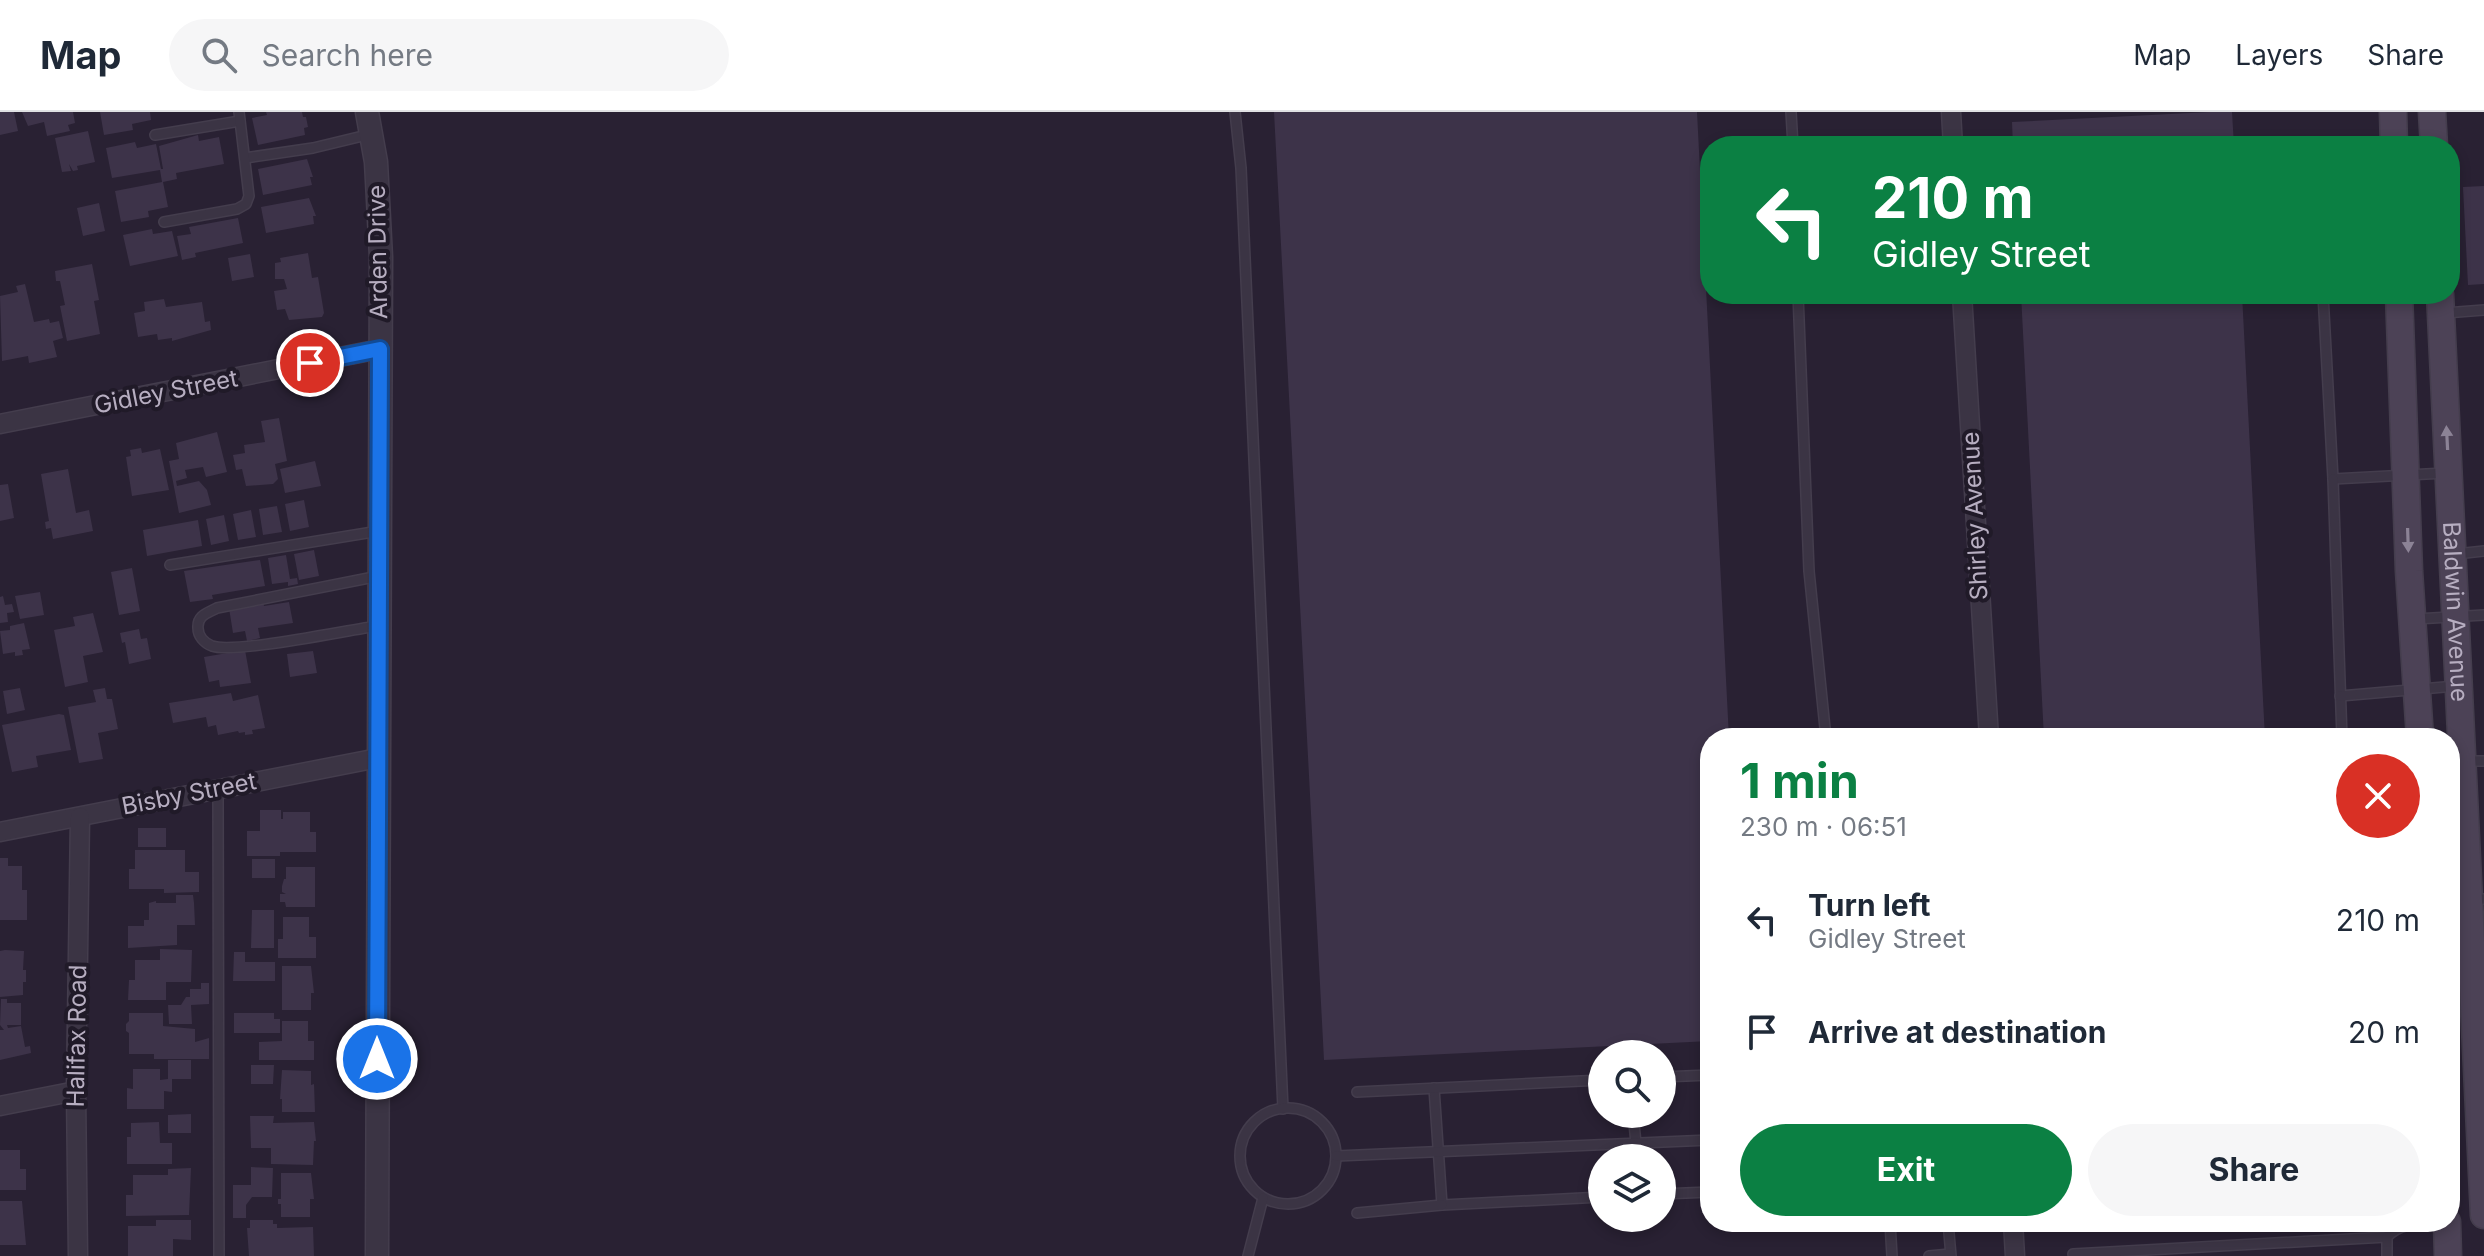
<!DOCTYPE html>
<meta charset="utf-8">
<style>
body{margin:0;font-family:Inter,sans-serif;background:#f6f6f7;color:#1f2937;height:100vh;display:flex;flex-direction:column;font-size:30px;white-space:nowrap}
*{box-sizing:border-box;margin:0}
p{font-size:26px;color:#747a83}
.icon{flex:none;width:44px;height:44px;fill:none;stroke:currentColor;stroke-width:2;stroke-linecap:round;stroke-linejoin:round}
.map{position:relative;flex:1;overflow:hidden}
.panel{position:absolute;left:1700px;top:616px;width:760px;height:504px;display:flex;flex-direction:column;background:#fff;border-radius:32px;box-shadow:0 4px 12px #0003}
.panel>*{flex:none}
.guide{position:absolute;left:1700px;top:24px;width:760px;height:168px;border-radius:32px;box-shadow:0 4px 12px #0003;background:#0b8043;color:#fff;overflow:hidden}
.buttons{position:absolute;left:1588px;top:928px;display:grid;gap:16px}
.buttons a{display:grid;place-items:center;width:88px;height:88px;border-radius:50%;background:#fff;box-shadow:0 4px 12px #0003;font-size:40px}
.pin{position:absolute;display:grid;place-items:center;width:68px;height:68px;color:#fff;margin:-34px;border:4px solid #fff;border-radius:50%;box-shadow:0 2px 8px #0007}
.me{position:absolute;width:88px;margin:-44px;rotate:0deg;stroke-linejoin:round;filter:drop-shadow(0 0 6px #0008)}
.turn{display:flex;align-items:center;gap:28px;height:168px;padding:0 40px;font-size:36px}
.turn .icon{width:104px;height:104px;stroke-width:2.5}
.turn b{display:block;font-size:56px;line-height:68px}
.round{display:grid;place-items:center;flex:none;width:84px;height:84px;border-radius:42px;background:#f6f6f7}
.headline{display:flex;align-items:center;justify-content:space-between;height:136px;padding:0 40px}
h1{font-size:48px;font-weight:700;line-height:60px;color:#0b8043}
.action{display:flex;gap:16px;margin-top:auto;padding:16px 40px}
.action a{flex:1;height:92px;border-radius:48px;background:#0b8043;color:#fff;font-size:32px;font-weight:700;line-height:92px;text-align:center}
.action a+a{background:#f6f6f7;color:#1f2937}
ul{padding:0;list-style:none}
li{display:flex;align-items:center;gap:24px;height:112px;padding:0 40px}
li div{flex:1}
li b{display:block;font-size:30px}
li em{font-style:normal}
header{display:flex;align-items:center;gap:48px;box-sizing:border-box;height:112px;padding:0 40px;background:#fff;border-bottom:2px solid #e0e1e3}
header strong{font-size:38px}
nav{display:flex;gap:44px;margin-inline-start:auto;font-size:28px}
.search{width:560px;height:72px;background:#f6f6f7;display:flex;align-items:center;gap:20px;box-sizing:border-box;padding:0 28px;border-radius:44px;color:#747a83;font-size:30px}
.map>svg:first-child{display:block}
</style>
<header>
<strong>Map</strong>
<div class="search"><svg class="icon" aria-label="search" viewBox="0 0 24 24"><circle cx="10" cy="10" r="6"/><path d="M15 15l6 6"/></svg>Search here</div>
<nav><a>Map</a><a>Layers</a><a>Share</a></nav>
</header>
<div class="map">
<svg width="2484" height="1144" viewBox="0 0 2484 1144">
<rect width="100%" height="100%" fill="#292133"/>
<g fill="#3d3349">
<path d="M0,0H14L18,19L0,23Z"/>
<path d="M22,0H73L75,11L68,13L70,19L47,24L44,10L28,14Z"/>
<path d="M100,0H150L151,8L132,12L133,18L104,23Z"/>
<path d="M266,0H302L303,5H306L308,15L304,16L305,23L258,33L252,6L267,3Z"/>
<path d="M1274,0H1697L1729,626H1710V929L1324,948Z"/>
<path d="M2210,0H2232L2234,34H2013L2012,10Z"/>
<path d="M88,19L95,50L77,54L78,58L73,59L69,52L71,59L62,60L55,26Z"/>
<path d="M198,23L199,29L219,25L224,52L176,61L177,67L163,70L168,95L148,99L149,105L121,110L115,79L162,70L160,58L112,66L106,36L135,30L137,36L156,32L161,57H163L159,34Z"/>
<path d="M307,47L313,65H310L312,73L263,83L258,57Z"/>
<path d="M2484,74V172L2468,173L2463,75Z"/>
<path d="M309,86L316,104H313L314,112L266,121L261,95Z"/>
<path d="M99,91L105,119L83,124L77,96Z"/>
<path d="M238,106L243,131L195,141L196,145L182,148L177,124L191,122L189,115Z"/>
<path d="M152,117L153,122L172,119L178,144L130,154L123,123Z"/>
<path d="M308,141L312,166L318,165L324,201L322,205L289,208L285,197L277,198L274,179L287,177L284,167H275V151L281,150L280,146Z"/>
<path d="M250,142L254,165L232,169L228,146Z"/>
<path d="M92,152L99,188L94,189L100,222L67,229L60,194L65,193L60,169H56L55,159Z"/>
<path d="M25,172L34,210L49,207L50,211L59,209L63,226L53,229L57,245L29,251L28,244L2,249L0,184L18,180L16,174Z"/>
<path d="M2021,182H2242L2265,626H2044Z"/>
<path d="M164,187L166,195L202,190L205,210L210,209L211,218L172,229V226L158,228L157,222L138,225L134,201L145,199L144,190Z"/>
<path d="M279,306L287,349L275,352L278,367L273,372L246,374L242,357L236,358L233,343L245,341L244,333L265,330L261,309Z"/>
<path d="M217,320L227,360L206,365L203,355L185,358L187,366L176,369L177,374L199,369L207,378L211,393L179,401L169,349L179,347L176,331Z"/>
<path d="M141,336L142,341L160,337L169,378L132,384L126,345L131,344L130,338Z"/>
<path d="M315,349L321,374L285,381L280,357Z"/>
<path d="M68,357L76,401L89,398L93,419L53,427L51,416L46,417L45,410L49,409L41,362Z"/>
<path d="M8,372L14,406L0,409V373Z"/>
<path d="M304,388L309,415L290,419L285,392Z"/>
<path d="M277,394L282,420L263,423L259,397Z"/>
<path d="M251,398L256,425L238,428L233,402Z"/>
<path d="M224,403L229,429L211,433L206,407Z"/>
<path d="M198,408L202,434L147,444L143,418Z"/>
<path d="M314,438L319,464L299,468L294,442Z"/>
<path d="M286,443L290,467L297,466L298,472L288,474V470L272,472L268,446Z"/>
<path d="M260,448L265,474L212,483L213,487L190,490L184,459Z"/>
<path d="M132,456L140,499L119,503L111,460Z"/>
<path d="M40,480L44,503L20,507L15,484Z"/>
<path d="M3,484L5,493L12,492L14,500L7,501L8,510L0,511V485Z"/>
<path d="M263,490L264,494L289,490L293,511L258,516L260,526L247,529L245,519L233,521L229,496Z"/>
<path d="M93,501L103,540L83,544L88,570L65,575L54,518L75,514L73,505Z"/>
<path d="M24,511L30,537L22,538L23,543L15,544V540L3,542L0,519L10,518V514Z"/>
<path d="M139,517L141,527L147,526L151,547L129,552L125,530L122,531L120,521Z"/>
<path d="M245,538L251,571L220,575L219,568L209,570L204,545Z"/>
<path d="M313,539L317,561L290,565L287,542Z"/>
<path d="M20,576L25,598L7,602L3,579Z"/>
<path d="M105,576L107,587H112L118,617L98,621L103,647L79,651L68,595L96,590L93,578Z"/>
<path d="M231,581L233,589L258,583L265,616L252,618L253,622L245,623V620L239,621L238,619L218,623L216,613L208,615L206,605L173,611L169,591Z"/>
<path d="M59,602L64,603L71,638L36,644L38,655L12,660L2,613Z"/>
<path d="M260,698H281V707H283V700H310V720H316V740H280V744H247V719H260Z"/>
<rect x="138" y="716" width="28" height="19"/>
<path d="M135,738H185V760H199V780L164,781V777H129V757H135Z"/>
<path d="M0,746H8V754H22V778H27V808H0Z"/>
<rect x="252" y="747" width="23" height="19"/>
<path d="M286,755H315V795H286L285,790H280V782H286L282,780V774L284,767H286Z"/>
<path d="M176,783H193L194,791L195,813H177V833L128,836V814H144V808H149V791L156,789V791H176Z"/>
<path d="M252,798H274V836H251Z"/>
<path d="M283,805H309V825H316V846H278V827H283Z"/>
<path d="M160,837L192,838L191,870H166V888H128L129,868H135V848H160Z"/>
<path d="M5,838L24,839L23,858H26V870H23V883L0,885V839Z"/>
<path d="M234,840H245V850H275V869H233Z"/>
<path d="M282,854H311L314,881H311V898H282Z"/>
<path d="M201,871H209V892L191,893L192,912H169L168,893H181L186,885H190V877H201Z"/>
<path d="M1,887H7V891H21V913H7L8,916L21,914L25,935L30,934L31,941L0,948V918H4L0,913Z"/>
<path d="M129,901H163V914L195,917V930L209,926V947H154V942H129V921L126,919V912L129,909Z"/>
<path d="M234,901H274V907H280V921H234Z"/>
<path d="M282,909H308V929H314V948H259V930L282,929Z"/>
<path d="M168,948H191V967H172V980L164,979V997H127V976L133,977V957H160V968L168,967Z"/>
<path d="M251,953H274L273,972H251Z"/>
<path d="M282,958L311,959V973L314,972L315,1000H282V987H280Z"/>
<path d="M191,1002V1021H168V1003Z"/>
<path d="M250,1004H274L273,1011L314,1010L316,1029H314L313,1053L271,1052V1036H251Z"/>
<path d="M159,1010L160,1031H172V1052H127V1025H131V1011Z"/>
<path d="M0,1038H20V1057H26V1078H0Z"/>
<path d="M251,1055L273,1056L272,1085H252L246,1093V1106H233V1073H251Z"/>
<path d="M191,1056L189,1103L126,1104V1083H133V1063H168V1057Z"/>
<path d="M281,1061H311L314,1087H310V1105H281V1092H278V1087H281Z"/>
<path d="M0,1089H22L26,1133H0Z"/>
<path d="M156,1108H191V1128L173,1127V1144H128V1114H156Z"/>
<path d="M250,1108H273V1112H277V1116L313,1115L314,1144H249L247,1116H250Z"/>
</g>
<g fill="none" stroke-linecap="round" stroke-linejoin="round">
<defs>
<g id="service">
<path d="M1235,0L1241,56L1283,997"/>
<path d="M1791,0L1793,34"/>
<path d="M155,23L240,9"/>
<path d="M245,46L313,36L371,22"/>
<path d="M164,110L237,97L246,92L249,84L239,0"/>
<path d="M1798,182L1809,459L1826,626"/>
<path d="M2323,182L2333,367L2445,361"/>
<path d="M2445,201L2484,198"/>
<path d="M2333,367L2342,626"/>
<path d="M2456,442L2484,439"/>
<path d="M170,453L379,419"/>
<path d="M2416,507L2484,503"/>
<path d="M378,514C347,518 235,542 212,534C204,531 198,524 198,516C197,503 208,501 217,496L379,464"/>
<path d="M2340,584L2456,574"/>
<path d="M2466,649H2484"/>
<path d="M218,676L219,1144"/>
<path d="M2450,788L2484,787"/>
<path d="M1662,965L1710,963"/>
<path d="M1434,976L1442,1093L1602,1085"/>
<path d="M1357,980L1602,968"/>
<circle cx="1288" cy="1044" r="48"/>
<path d="M1633,1002L1636,1031"/>
<path d="M1336,1044L1710,1028"/>
<path d="M1662,1082L1710,1080"/>
<path d="M1357,1101L1442,1093"/>
<path d="M1890,1110L1892,1144"/>
<path d="M1948,1110L1951,1144"/>
<path d="M2073,1142L2387,1125"/>
<path d="M1248,1144L1263,1086"/>
<path d="M1929,1144L1950,1142"/>
<path d="M2387,1144V1125C2401,1110 2421,1112 2440,1110"/>
</g>
<g id="minor">
<path d="M1951,0L1953,34"/>
<path d="M1962,182L1989,626"/>
<path d="M0,312L380,237"/>
<path d="M0,720L378,646"/>
<path d="M0,994L76,979"/>
<path d="M2013,1110L2015,1144"/>
<path d="M78,1144L76,979L80,705"/>
</g>
<path id="tertiary" d="M367,0L376,50L381,145L377,1144"/>
<g id="secondary">
<path d="M2393,0L2394,34"/>
<path d="M2432,0L2434,34"/>
<path d="M2399,182L2409,459L2420,626"/>
<path id="s1" d="M2440,182L2484,1103"/>
<path d="M2447,1110L2448,1144"/>
</g>
</defs>
<use href="#service" stroke="#443d4d" stroke-width="12"/>
<use href="#minor" stroke="#443d4d" stroke-width="21"/>
<use href="#tertiary" stroke="#443d4d" stroke-width="25"/>
<use href="#secondary" stroke="#443d4d" stroke-width="29"/>
<use href="#service" stroke="#3b3444" stroke-width="9"/>
<use href="#minor" stroke="#3b3444" stroke-width="18"/>
<use href="#tertiary" stroke="#3b3444" stroke-width="22"/>
<use href="#secondary" stroke="#4c4256" stroke-width="26"/>
</g>
<defs><path id="oneway-solid" d="M-6-.8H1V-3.2L6.5 0L1 3.2V.8H-6Z" transform="scale(2)"/></defs>
<g fill="#8c8396">
<use href="#oneway-solid" transform="translate(2447 326) rotate(-93)"/>
<use href="#oneway-solid" transform="translate(2408 428) rotate(88)"/>
</g>
<g fill="none" stroke-linecap="round" stroke-linejoin="round">
<defs>
<path id="route" d="M310,251L380,237L377,947"/>
</defs>
<use href="#route" stroke="#114b97" stroke-width="20"/>
<use href="#route" stroke="#1a73e8" stroke-width="14"/>
</g>
<g text-anchor="middle" stroke-width="8" stroke-linejoin="round" paint-order="stroke">
<g font-size="24" fill="#b7aec1" stroke="#201a28">
<text transform="translate(378 140) rotate(-91)" y="8">Arden Drive</text>
<text transform="translate(166 280) rotate(-11)" y="8">Gidley Street</text>
<text transform="translate(1975 404) rotate(-93)" y="8">Shirley Avenue</text>
<text dy="8" stroke="none"><textPath href="#s1" startOffset="318">Baldwin Avenue</textPath></text>
<text transform="translate(189 682) rotate(-11)" y="8">Bisby Street</text>
<text transform="translate(77 924) rotate(-89)" y="8">Halifax Road</text>
</g>
</g>
</svg>
<div class="buttons">
<a><svg class="icon" aria-label="search" viewBox="0 0 24 24"><circle cx="10" cy="10" r="6"/><path d="M15 15l6 6"/></svg></a>
<a><svg class="icon" aria-label="layers" viewBox="0 0 24 24"><path d="M12 4l9 5-9 5-9-5zM3 14l9 5 9-5"/></svg></a>
</div>
<div class="pin" style="left:310px;top:251px;background:#d93025"><svg class="icon" aria-label="arrive" viewBox="0 0 24 24"><path d="M6 21V4h12l-3 4 3 4H6"/></svg></div>
<svg class="me" style="left:377px;top:947px" viewBox="-20 -20 40 40"><circle r="17" fill="#1a73e8" stroke="#fff" stroke-width="3"/><path d="M0-11L8 9 0 5-8 9z" fill="#fff"/></svg>
<div class="guide">
<div class="turn"><svg class="icon" aria-label="left" viewBox="0 0 24 24"><path d="M17 20v-9H6M10 6l-5 5 5 5"/></svg><div><b>210 m</b>Gidley Street</div></div>
</div>
<section class="panel">
<div class="headline"><div><h1>1 min</h1><p>230 m · 06:51</p></div><a class="round" style="background:#d93025;color:#fff"><svg class="icon" aria-label="close" viewBox="0 0 24 24"><path d="M6 6l12 12M18 6L6 18"/></svg></a></div>
<ul>
<li><svg class="icon" aria-label="left" viewBox="0 0 24 24"><path d="M17 20v-9H6M10 6l-5 5 5 5"/></svg><div><b>Turn left</b><p>Gidley Street</p></div><em>210 m</em></li>
<li><svg class="icon" aria-label="arrive" viewBox="0 0 24 24"><path d="M6 21V4h12l-3 4 3 4H6"/></svg><div><b>Arrive at destination</b></div><em>20 m</em></li>
</ul>
<div class="action"><a>Exit</a><a>Share</a></div>
</section>
</div>
